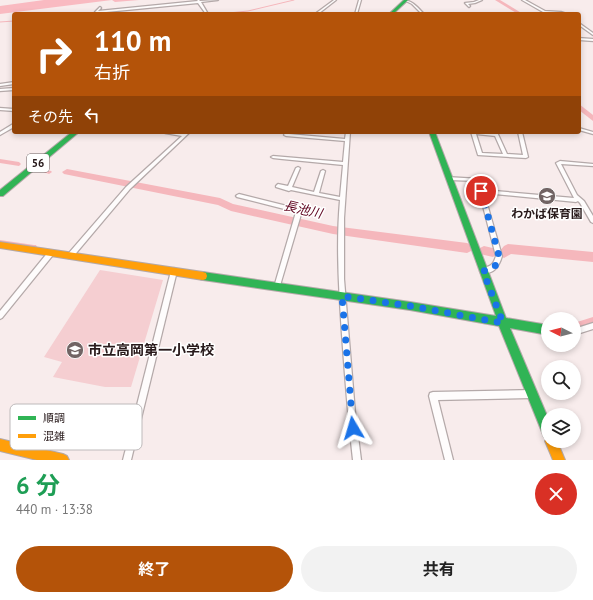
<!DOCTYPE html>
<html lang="ja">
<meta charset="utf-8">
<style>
body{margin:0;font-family:"PT Sans","Noto Sans JP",sans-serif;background:#f2f2f2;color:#222;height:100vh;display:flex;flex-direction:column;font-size:15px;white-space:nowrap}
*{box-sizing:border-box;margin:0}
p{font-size:13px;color:#767676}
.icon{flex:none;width:22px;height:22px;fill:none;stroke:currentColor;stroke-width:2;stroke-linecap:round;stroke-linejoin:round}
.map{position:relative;height:460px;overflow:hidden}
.drawer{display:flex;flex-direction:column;background:#fff;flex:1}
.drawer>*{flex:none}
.guide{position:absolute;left:12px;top:12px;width:569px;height:122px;border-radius:4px;box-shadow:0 2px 6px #0003;background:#b45309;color:#fff;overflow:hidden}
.needle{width:26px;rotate:276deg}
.tools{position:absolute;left:541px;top:312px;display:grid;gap:8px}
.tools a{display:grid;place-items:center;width:40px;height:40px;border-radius:50%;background:#fff;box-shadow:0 2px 6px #0003;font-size:20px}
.pin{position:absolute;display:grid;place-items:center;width:34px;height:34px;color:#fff;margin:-17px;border:2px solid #fff;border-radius:50%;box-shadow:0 1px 4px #0007}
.me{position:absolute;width:44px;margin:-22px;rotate:353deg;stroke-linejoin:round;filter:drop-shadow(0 0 3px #0008)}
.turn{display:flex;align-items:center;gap:14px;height:84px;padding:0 16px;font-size:18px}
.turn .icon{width:52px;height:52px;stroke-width:2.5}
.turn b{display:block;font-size:28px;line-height:34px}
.then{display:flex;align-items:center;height:38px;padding:0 16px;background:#0003;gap:8px;font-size:15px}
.round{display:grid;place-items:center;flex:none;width:42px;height:42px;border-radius:21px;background:#f2f2f2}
.overview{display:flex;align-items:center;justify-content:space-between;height:68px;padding:0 16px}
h1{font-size:24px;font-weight:700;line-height:30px;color:#1e9e55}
.button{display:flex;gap:8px;margin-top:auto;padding:8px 16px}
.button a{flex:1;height:46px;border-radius:24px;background:#b45309;color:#fff;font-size:16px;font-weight:700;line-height:46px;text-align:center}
.button a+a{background:#f2f2f2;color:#222}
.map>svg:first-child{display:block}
</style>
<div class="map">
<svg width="593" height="460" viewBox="0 0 593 460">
<rect width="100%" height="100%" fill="#f8ecec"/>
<path fill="#f5ced1" d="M100,270L163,280L131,387H105L53,377L62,362L44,357Z"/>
<path fill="#f9bac1" d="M44,0H139L115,2L112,0L0,14V6Z"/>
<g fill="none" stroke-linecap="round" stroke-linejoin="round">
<g stroke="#f5b7bc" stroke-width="1">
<path d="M219,14L248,11L294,0"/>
<path d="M0,22L14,21"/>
</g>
<g fill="#f5b7bc" fill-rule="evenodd">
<path d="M0,159L19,162L21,164L19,166L0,163Z"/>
<path d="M40,167L51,171L52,172L49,174L38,170V168Z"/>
<path d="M0,240L34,245H36L37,247L36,249H34L0,244Z"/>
<path d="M593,317V323L574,331V323Z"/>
</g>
<g fill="#f5b7bc" fill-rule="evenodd">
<path d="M495,0H500L523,14H518Z"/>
<path d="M579,104L593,115V121L579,110Z"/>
<path d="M67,169L220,198L233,204L333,226L467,243L471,245L473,248L471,251L467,253L333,234L231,211L218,205L64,174L62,172Z"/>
<path d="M508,244L593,252V262L511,254L504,258L500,256L498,253L493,257L480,254L478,251L480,248L484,246L497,249L499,252L504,246Z"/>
</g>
<defs>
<g id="street">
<path d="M197,0H199L200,1L218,0L201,2L208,14H206L198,3L96,13L95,12L100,7L101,8L98,11L198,1Z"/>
<path d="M334,0H336L318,14H315Z"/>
<path d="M359,0H361L357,14H355Z"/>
<path d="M404,0C413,1 418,8 424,14H422L412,4Z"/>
<path d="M479,0H482L475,3L468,4L470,6L469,7L465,3L474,2Z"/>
<path d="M522,0H525L545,11L561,12L567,14L543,12Z"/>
<path d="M579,23L593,33V35L579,25Z"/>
<path d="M579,38L593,39V41L579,40Z"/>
<path d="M14,82V84L0,86V84Z"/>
<path d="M14,88V90L0,91V89Z"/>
<path d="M0,108L14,109V111L0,110Z"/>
<path d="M13,124H14V127L0,135V132Z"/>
<path d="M579,128L593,132V134L579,130Z"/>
<path d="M163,132H173L184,134L186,132H190L130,189L72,258H68L67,256L68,254L126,187L182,136L165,133Z"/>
<path d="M286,132H290L289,134L345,139L346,132H350L344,218V279L355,412L361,460H353C348,418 345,377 342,335C339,290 336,245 340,200L291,190L289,191L276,187V186L278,184L288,186L296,168L298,167L300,168L292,187L314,192L321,171L323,170L325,171L319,193L340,197L343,165L282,159L273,158L271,157L273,156L343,162L345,141L286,136L284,135Z"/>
<path d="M471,132L494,134L493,132H497L507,154L523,155L518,132H522L528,157L526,158L478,155ZM476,134L495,136L503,154L482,153Z"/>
<path d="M560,161L593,164V166L561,164L577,195L584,201L593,216V223L591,222L580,203L578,201L576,202L484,193L502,256C499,267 493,275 481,273L480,271L481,269C490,266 493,266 496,256L479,191L477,181L449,180L447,179V177L481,179L483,190L574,198L556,163Z"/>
<path d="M239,194L299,209L302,211L279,289L277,290L275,289L274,287L296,212L237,197L236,196L237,195Z"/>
<path d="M49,251H53L54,253L53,255L2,318L0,319V311Z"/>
<path d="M174,268L176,269L177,271L131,460H123L171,271L172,269Z"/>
<path d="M593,323V329L574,335V329Z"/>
<path d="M532,390L535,391L536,394L535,397L532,398L438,400L453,460H445L429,396L430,393L433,392Z"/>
</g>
<g id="fast">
<path d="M404,0H408L393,14H389Z"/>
<path d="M72,132H79L3,196H0V190Z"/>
<path d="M429,132H435L506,318L548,325V335L510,328L548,418V439L544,437L499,326L410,310L203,280L200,279L199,276L200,273L203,272L410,302L496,316Z"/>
</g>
<g id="slow">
<path d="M0,242L203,272L206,273L207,276L206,279L203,280L0,248Z"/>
<path d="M548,436V441H557L565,460H553L545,441Z"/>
<path d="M0,439L63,454L67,456L69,460H37L0,451Z"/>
</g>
</defs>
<use href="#street" stroke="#b4a9a9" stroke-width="2.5"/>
<use href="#fast" stroke="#b4a9a9" stroke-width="2"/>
<use href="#slow" stroke="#b4a9a9" stroke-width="2"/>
<use href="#street" fill="#fefcfc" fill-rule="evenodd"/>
<use href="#fast" fill="#30b455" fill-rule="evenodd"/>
<use href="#slow" fill="#ff9f0a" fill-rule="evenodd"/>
</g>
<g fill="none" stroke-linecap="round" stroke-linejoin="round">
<path stroke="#1a73e8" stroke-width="7" stroke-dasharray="0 12.6" d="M353,428L342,296L410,306L503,323L483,271C494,269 496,267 499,256L481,191"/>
</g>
<defs>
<symbol id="school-disc" viewBox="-11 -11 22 22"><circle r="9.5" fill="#716464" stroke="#fff"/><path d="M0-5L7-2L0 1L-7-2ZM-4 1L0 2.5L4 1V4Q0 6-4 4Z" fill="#fff"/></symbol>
</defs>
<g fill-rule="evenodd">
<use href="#school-disc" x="537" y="186" width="20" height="20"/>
<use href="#school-disc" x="65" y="340" width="20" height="20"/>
</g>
<g text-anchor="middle" stroke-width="3" stroke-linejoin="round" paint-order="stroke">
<rect fill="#fff" stroke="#685f5f" stroke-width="1" x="27" y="154" width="22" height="18" rx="3"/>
<g font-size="11" font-weight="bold" fill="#281a1b">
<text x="38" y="167">56</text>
</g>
<g font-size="12" font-weight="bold" fill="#281a1b" stroke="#fff">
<text x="547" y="218">わかば保育園</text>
</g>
<g font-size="13" font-style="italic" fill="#5d001c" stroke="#fff">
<text transform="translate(303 209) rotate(13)" y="5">長池川</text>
</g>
<g font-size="14" font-weight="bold" fill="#281a1b" stroke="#fff" text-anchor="start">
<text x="88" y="355">市立高岡第一小学校</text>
</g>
</g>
<rect x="10" y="404" width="132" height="46" rx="6" fill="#fff" stroke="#bebabb" stroke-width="1"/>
<rect x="18" y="416" width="18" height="4" fill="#30b455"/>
<rect x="18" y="434" width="18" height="4" fill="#ff9f0a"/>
<g font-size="11" fill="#281a1b">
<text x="43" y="422">順調</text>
<text x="43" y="440">混雑</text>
</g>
</svg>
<div class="tools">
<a><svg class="needle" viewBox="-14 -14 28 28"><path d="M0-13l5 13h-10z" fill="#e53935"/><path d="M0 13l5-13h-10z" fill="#767676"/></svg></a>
<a><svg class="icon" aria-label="search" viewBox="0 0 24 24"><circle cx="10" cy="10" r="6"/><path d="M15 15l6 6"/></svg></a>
<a><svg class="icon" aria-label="layers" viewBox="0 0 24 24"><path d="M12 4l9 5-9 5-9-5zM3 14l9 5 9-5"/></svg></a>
</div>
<div class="pin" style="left:481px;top:191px;background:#d93025"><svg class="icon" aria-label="arrive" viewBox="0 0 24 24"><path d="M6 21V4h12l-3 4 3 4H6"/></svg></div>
<svg class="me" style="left:353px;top:428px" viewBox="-20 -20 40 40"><path d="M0-17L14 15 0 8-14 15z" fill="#1a73e8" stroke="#fff" stroke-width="4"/></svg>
<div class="guide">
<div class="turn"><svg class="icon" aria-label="right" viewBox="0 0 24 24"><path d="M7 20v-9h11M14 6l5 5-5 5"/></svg><div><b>110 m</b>右折</div></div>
<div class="then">その先<svg class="icon" aria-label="left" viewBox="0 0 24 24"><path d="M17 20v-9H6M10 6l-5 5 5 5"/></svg></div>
</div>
</div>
<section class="drawer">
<div class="overview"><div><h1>6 分</h1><p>440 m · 13:38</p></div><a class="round" style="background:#d93025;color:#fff"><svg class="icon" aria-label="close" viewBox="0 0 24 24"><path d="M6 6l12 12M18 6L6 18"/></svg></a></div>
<div class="button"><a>終了</a><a>共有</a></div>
</section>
